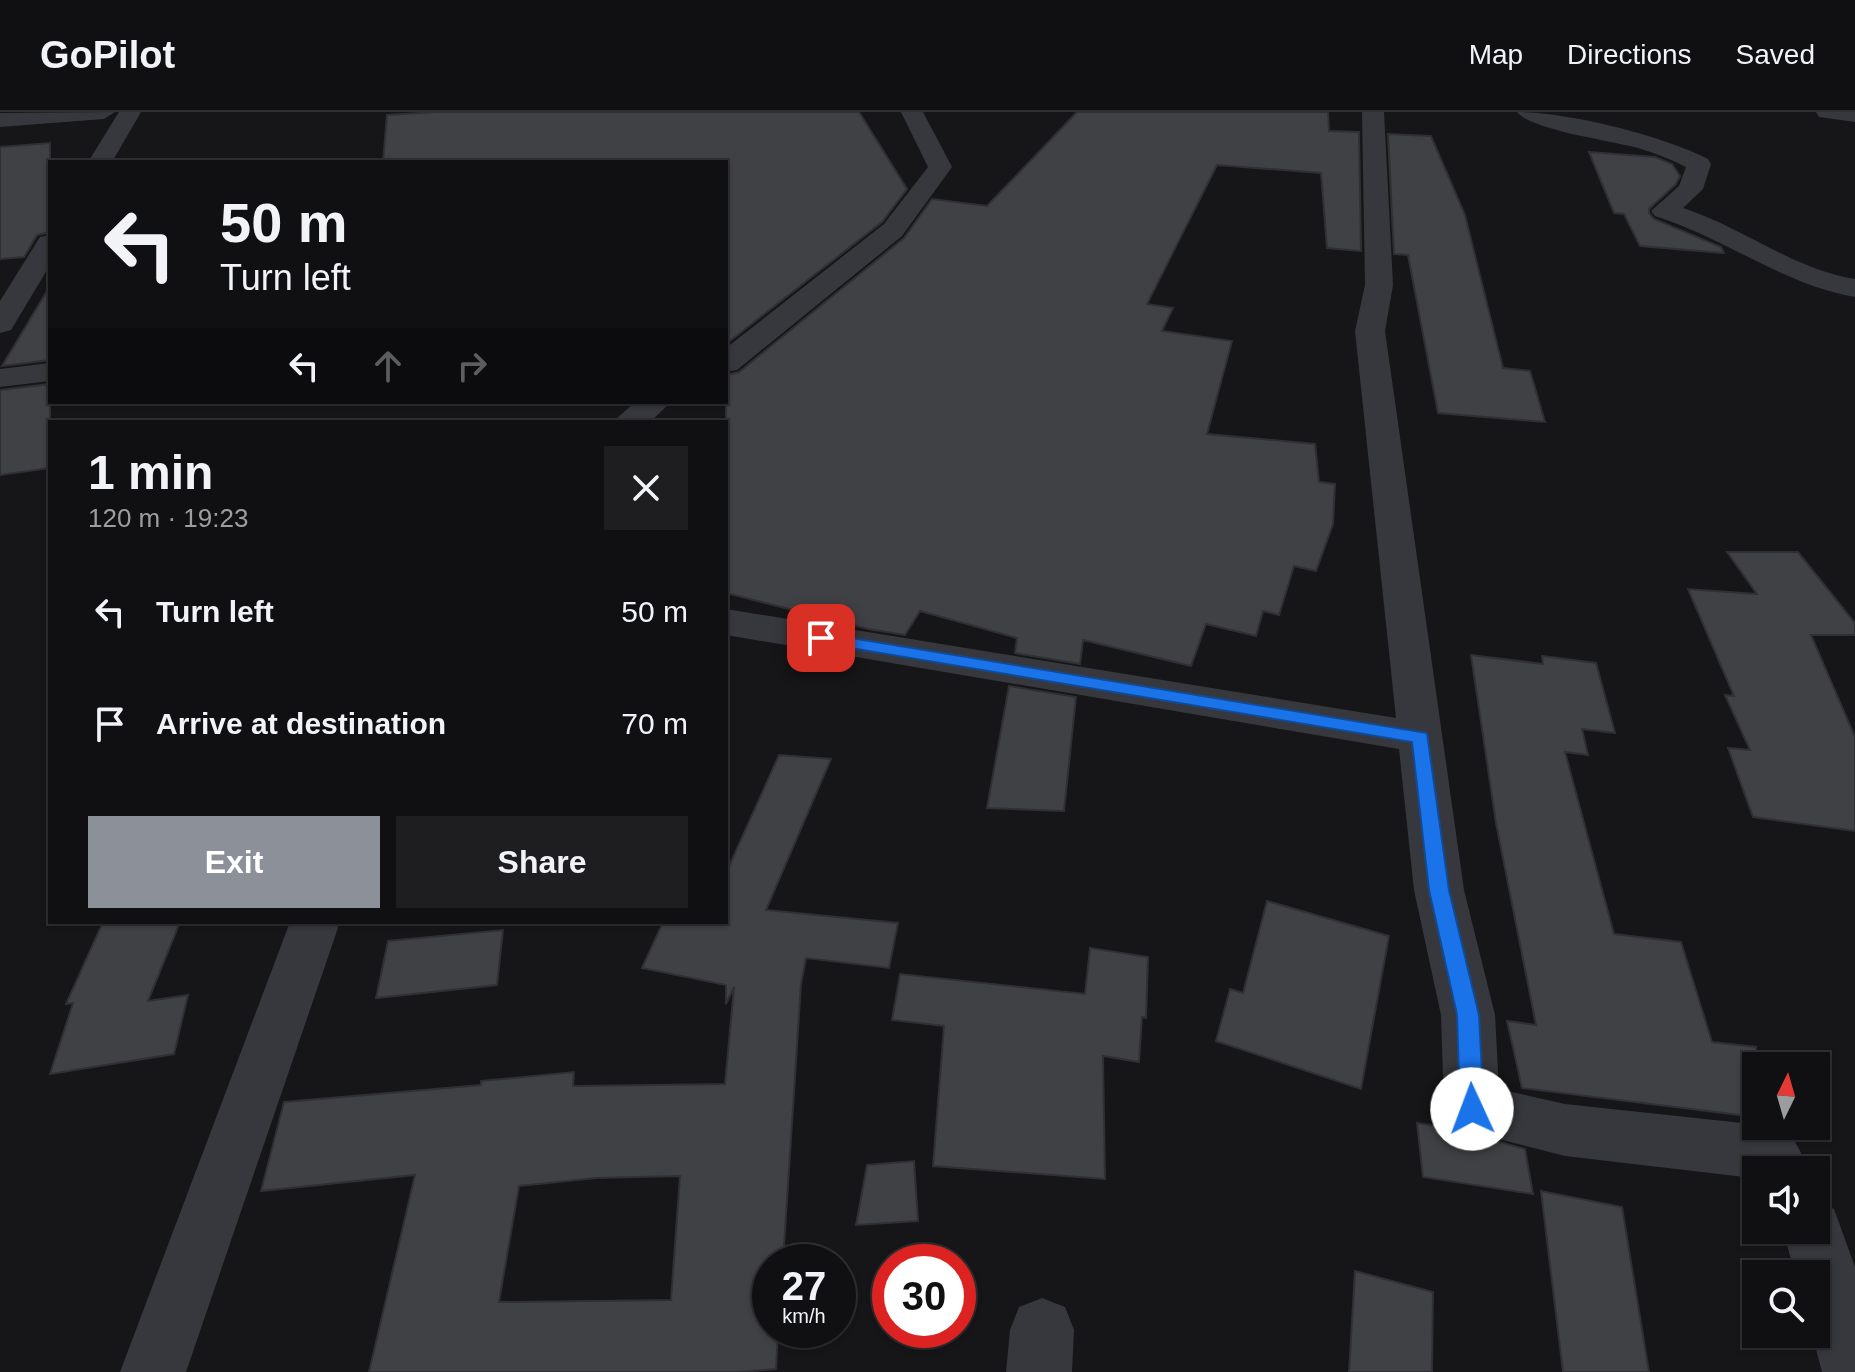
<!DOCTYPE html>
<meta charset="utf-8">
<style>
body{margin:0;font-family:Helvetica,sans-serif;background:#1e1e20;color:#f1f3f6;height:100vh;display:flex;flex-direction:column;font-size:30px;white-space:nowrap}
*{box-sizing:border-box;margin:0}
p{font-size:26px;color:#9c9d9f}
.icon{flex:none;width:44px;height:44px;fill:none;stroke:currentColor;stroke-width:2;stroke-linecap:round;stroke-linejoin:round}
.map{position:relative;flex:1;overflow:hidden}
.sheet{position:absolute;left:48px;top:308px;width:680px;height:504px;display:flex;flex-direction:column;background:#101012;border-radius:0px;box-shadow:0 2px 6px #0004,0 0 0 2px #303032}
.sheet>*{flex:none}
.top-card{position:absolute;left:48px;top:48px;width:680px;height:244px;border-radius:0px;box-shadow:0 2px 6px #0004,0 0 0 2px #303032;background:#101012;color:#f1f3f6;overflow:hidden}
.needle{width:52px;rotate:5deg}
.controls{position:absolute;left:1742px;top:940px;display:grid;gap:16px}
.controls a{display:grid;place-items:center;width:88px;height:88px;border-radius:0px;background:#101012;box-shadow:0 2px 6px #0004,0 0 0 2px #303032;font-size:40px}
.speed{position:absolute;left:752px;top:1132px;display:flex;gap:16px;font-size:40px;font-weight:700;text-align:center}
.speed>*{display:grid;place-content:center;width:104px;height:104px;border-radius:50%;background:#101012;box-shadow:0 2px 6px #0004,0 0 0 2px #303032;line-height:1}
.speed small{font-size:20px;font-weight:400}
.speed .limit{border:12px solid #d22;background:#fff;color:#111}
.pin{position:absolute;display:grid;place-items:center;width:68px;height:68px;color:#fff;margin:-34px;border-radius:16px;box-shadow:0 4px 12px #0006}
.me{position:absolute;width:88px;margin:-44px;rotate:358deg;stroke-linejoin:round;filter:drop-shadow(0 0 6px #0008)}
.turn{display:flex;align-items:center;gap:28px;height:168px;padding:0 40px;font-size:36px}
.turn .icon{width:104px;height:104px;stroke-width:2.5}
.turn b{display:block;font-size:56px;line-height:68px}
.lanes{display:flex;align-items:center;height:76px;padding:0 40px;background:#0003;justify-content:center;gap:40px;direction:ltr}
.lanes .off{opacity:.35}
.round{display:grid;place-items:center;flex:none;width:84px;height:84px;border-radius:0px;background:#1e1e20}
.headline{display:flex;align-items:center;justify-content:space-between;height:136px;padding:0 40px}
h1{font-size:48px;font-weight:800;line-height:60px}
.action{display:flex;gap:16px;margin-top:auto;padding:16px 40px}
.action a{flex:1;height:92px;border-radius:0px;background:#8c9099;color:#fff;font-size:32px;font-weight:800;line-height:92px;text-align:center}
.action a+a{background:#1e1e20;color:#f1f3f6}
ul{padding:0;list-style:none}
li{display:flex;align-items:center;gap:24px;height:112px;padding:0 40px}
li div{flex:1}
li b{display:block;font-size:30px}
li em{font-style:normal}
header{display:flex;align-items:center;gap:48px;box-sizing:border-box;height:112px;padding:0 40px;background:#101012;border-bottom:2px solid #303032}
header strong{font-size:38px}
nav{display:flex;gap:44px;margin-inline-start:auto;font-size:28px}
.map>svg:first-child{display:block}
</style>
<header>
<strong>GoPilot</strong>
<nav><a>Map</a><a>Directions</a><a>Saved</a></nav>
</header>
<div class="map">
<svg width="1855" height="1260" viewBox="0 0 1855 1260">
<rect width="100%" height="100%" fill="#161618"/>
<g fill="#404145" stroke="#303034" stroke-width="2" fill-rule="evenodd">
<path d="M437,0H859L907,77L882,110L726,232V50H383L387,3Z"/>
<path d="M1077,0H1328L1329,19L1359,20L1361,139L1327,136L1321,61L1217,53L1147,192L1173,196L1162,219L1232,229L1207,322L1315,332L1319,370L1335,372L1333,412L1316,459L1294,454L1279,503L1263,499L1256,524L1206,512L1191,554L1083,528L1080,552L1015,541L1017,526L920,499L905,523L868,517L726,481V263L739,260L904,126L932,87L987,94Z"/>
<path d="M1388,22L1431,24L1465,103L1503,256L1530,259L1545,310L1438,301L1408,143L1394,142Z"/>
<path d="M50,31V120L37,123L24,145L0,147V35Z"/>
<path d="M1589,40L1655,45L1672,52L1680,64L1676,72L1649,97V101L1654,107L1721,135L1724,141L1640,134L1624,102L1614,101Z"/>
<path d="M50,174V248L2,254Z"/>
<path d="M50,272V356L0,363V278Z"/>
<path d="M1727,440H1798L1855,511V523H1811L1855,625V719L1753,705L1728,636L1750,638L1725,583L1734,584L1688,477L1757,482Z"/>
<path d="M1471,543L1543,552L1542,544L1596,551L1615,621L1582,617L1588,643L1565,640L1614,822L1681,830L1712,930L1756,935V1005L1522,976L1507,909L1536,913L1496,711Z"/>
<path d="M1009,574L1076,585L1064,699L987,696Z"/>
<path d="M779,643L831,647L766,798L898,811L889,856L806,846L801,872L783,1150H770V1218H778L776,1257L740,1260H369L415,1063L261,1079L284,990L481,973V969L574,960L573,974L725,972L734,875L726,892V873L642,856L663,810H726V761ZM680,1064L671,1188L499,1190L519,1074L596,1066Z"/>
<path d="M1267,789L1389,824L1361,977L1216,929L1230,877L1243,881Z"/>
<path d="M103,810H180L148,889L188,883L174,942L50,962L73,891L66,892Z"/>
<path d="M503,818L497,873L376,886L388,829Z"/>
<path d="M1090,836L1148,845L1146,906L1142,905L1139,950L1103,944L1105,1067L933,1054L944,914L892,908L900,862L1085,882Z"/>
<path d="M1417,1011L1449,1016L1525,1037L1533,1082L1423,1065Z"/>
<path d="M914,1049L918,1109L856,1113L867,1053Z"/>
<path d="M1541,1079L1622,1095L1649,1260H1563Z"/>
<path d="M1355,1159L1433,1180L1432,1260H1349Z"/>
</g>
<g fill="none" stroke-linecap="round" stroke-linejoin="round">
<g fill="#37383d" fill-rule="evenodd">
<path d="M119,0H141L112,50H88Z"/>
<path d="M901,0H923L952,55L902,124L737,258L726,260V236L884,112L928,55Z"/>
<path d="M1362,0H1384L1393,173L1385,219L1464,778L1495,903L1499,977L1565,992L1770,1014L1791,1022L1810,1058H1756V1071L1753,1066L1565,1044L1452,1015L1444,997L1441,903L1414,778L1399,637L726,523V497L1396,606L1355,219L1365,173Z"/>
<path d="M1517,0C1568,0 1662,23 1708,47L1711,52L1703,77L1683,96C1742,115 1793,157 1855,167V185C1782,172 1725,126 1655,104L1651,99L1679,74L1686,55C1670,47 1655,41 1638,36C1613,29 1531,18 1517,0Z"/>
<path d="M50,123V153L11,218L0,221V189L40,125Z"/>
<path d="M50,251V269L0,275V257Z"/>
<path d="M635,290H671L650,310H613Z"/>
<path d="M290,810H340L186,1260H120Z"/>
<path d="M1816,1090L1834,1097L1855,1155V1260H1822L1812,1222H1816V1162H1795L1783,1118H1816Z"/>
<path d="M1042,1186L1065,1195L1074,1218L1072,1260H1006L1010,1218L1019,1195Z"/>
</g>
<g fill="#37383d" fill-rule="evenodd">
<path d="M115,0L104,7L0,15V1Z"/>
<path d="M1816,0H1855V10L1819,5Z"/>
</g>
</g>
<path fill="#1a73e8" stroke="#114b97" stroke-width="2" d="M821,521L1427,621L1449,778L1479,903L1484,997L1480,1005L1472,1008L1464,1005L1460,997L1457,903L1429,778L1412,630L815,530L812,526Z"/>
</svg>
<div class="controls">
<a><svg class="needle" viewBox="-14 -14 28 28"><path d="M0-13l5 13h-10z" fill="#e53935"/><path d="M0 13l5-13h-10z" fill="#9c9d9f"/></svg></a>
<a><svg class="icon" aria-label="sound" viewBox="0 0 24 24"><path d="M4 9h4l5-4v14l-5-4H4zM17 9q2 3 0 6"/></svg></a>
<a><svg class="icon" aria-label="search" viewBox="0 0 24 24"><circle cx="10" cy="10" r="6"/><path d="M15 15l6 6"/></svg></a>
</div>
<div class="speed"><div>27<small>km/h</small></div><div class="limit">30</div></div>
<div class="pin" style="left:821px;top:526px;background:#d93025"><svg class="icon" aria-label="arrive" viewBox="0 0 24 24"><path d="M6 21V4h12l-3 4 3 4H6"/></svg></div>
<svg class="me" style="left:1472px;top:997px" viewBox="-20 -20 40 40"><circle r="19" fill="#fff"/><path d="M0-13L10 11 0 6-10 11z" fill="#1a73e8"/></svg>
<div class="top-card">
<div class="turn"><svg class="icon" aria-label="left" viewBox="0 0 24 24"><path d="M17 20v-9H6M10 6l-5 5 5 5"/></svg><div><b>50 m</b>Turn left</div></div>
<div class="lanes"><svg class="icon" aria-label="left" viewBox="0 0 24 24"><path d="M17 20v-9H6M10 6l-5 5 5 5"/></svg><svg class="icon off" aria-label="ahead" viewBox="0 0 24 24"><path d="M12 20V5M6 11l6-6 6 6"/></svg><svg class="icon off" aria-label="right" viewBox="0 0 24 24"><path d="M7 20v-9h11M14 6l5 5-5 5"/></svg></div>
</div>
<section class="sheet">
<div class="headline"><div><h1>1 min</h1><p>120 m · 19:23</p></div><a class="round"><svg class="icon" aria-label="close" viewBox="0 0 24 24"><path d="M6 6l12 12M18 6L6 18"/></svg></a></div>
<ul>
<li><svg class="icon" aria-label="left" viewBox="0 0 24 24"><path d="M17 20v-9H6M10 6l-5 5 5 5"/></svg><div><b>Turn left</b></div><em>50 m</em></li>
<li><svg class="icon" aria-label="arrive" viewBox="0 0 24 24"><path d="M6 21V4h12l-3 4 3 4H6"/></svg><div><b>Arrive at destination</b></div><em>70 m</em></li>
</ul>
<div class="action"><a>Exit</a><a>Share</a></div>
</section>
</div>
